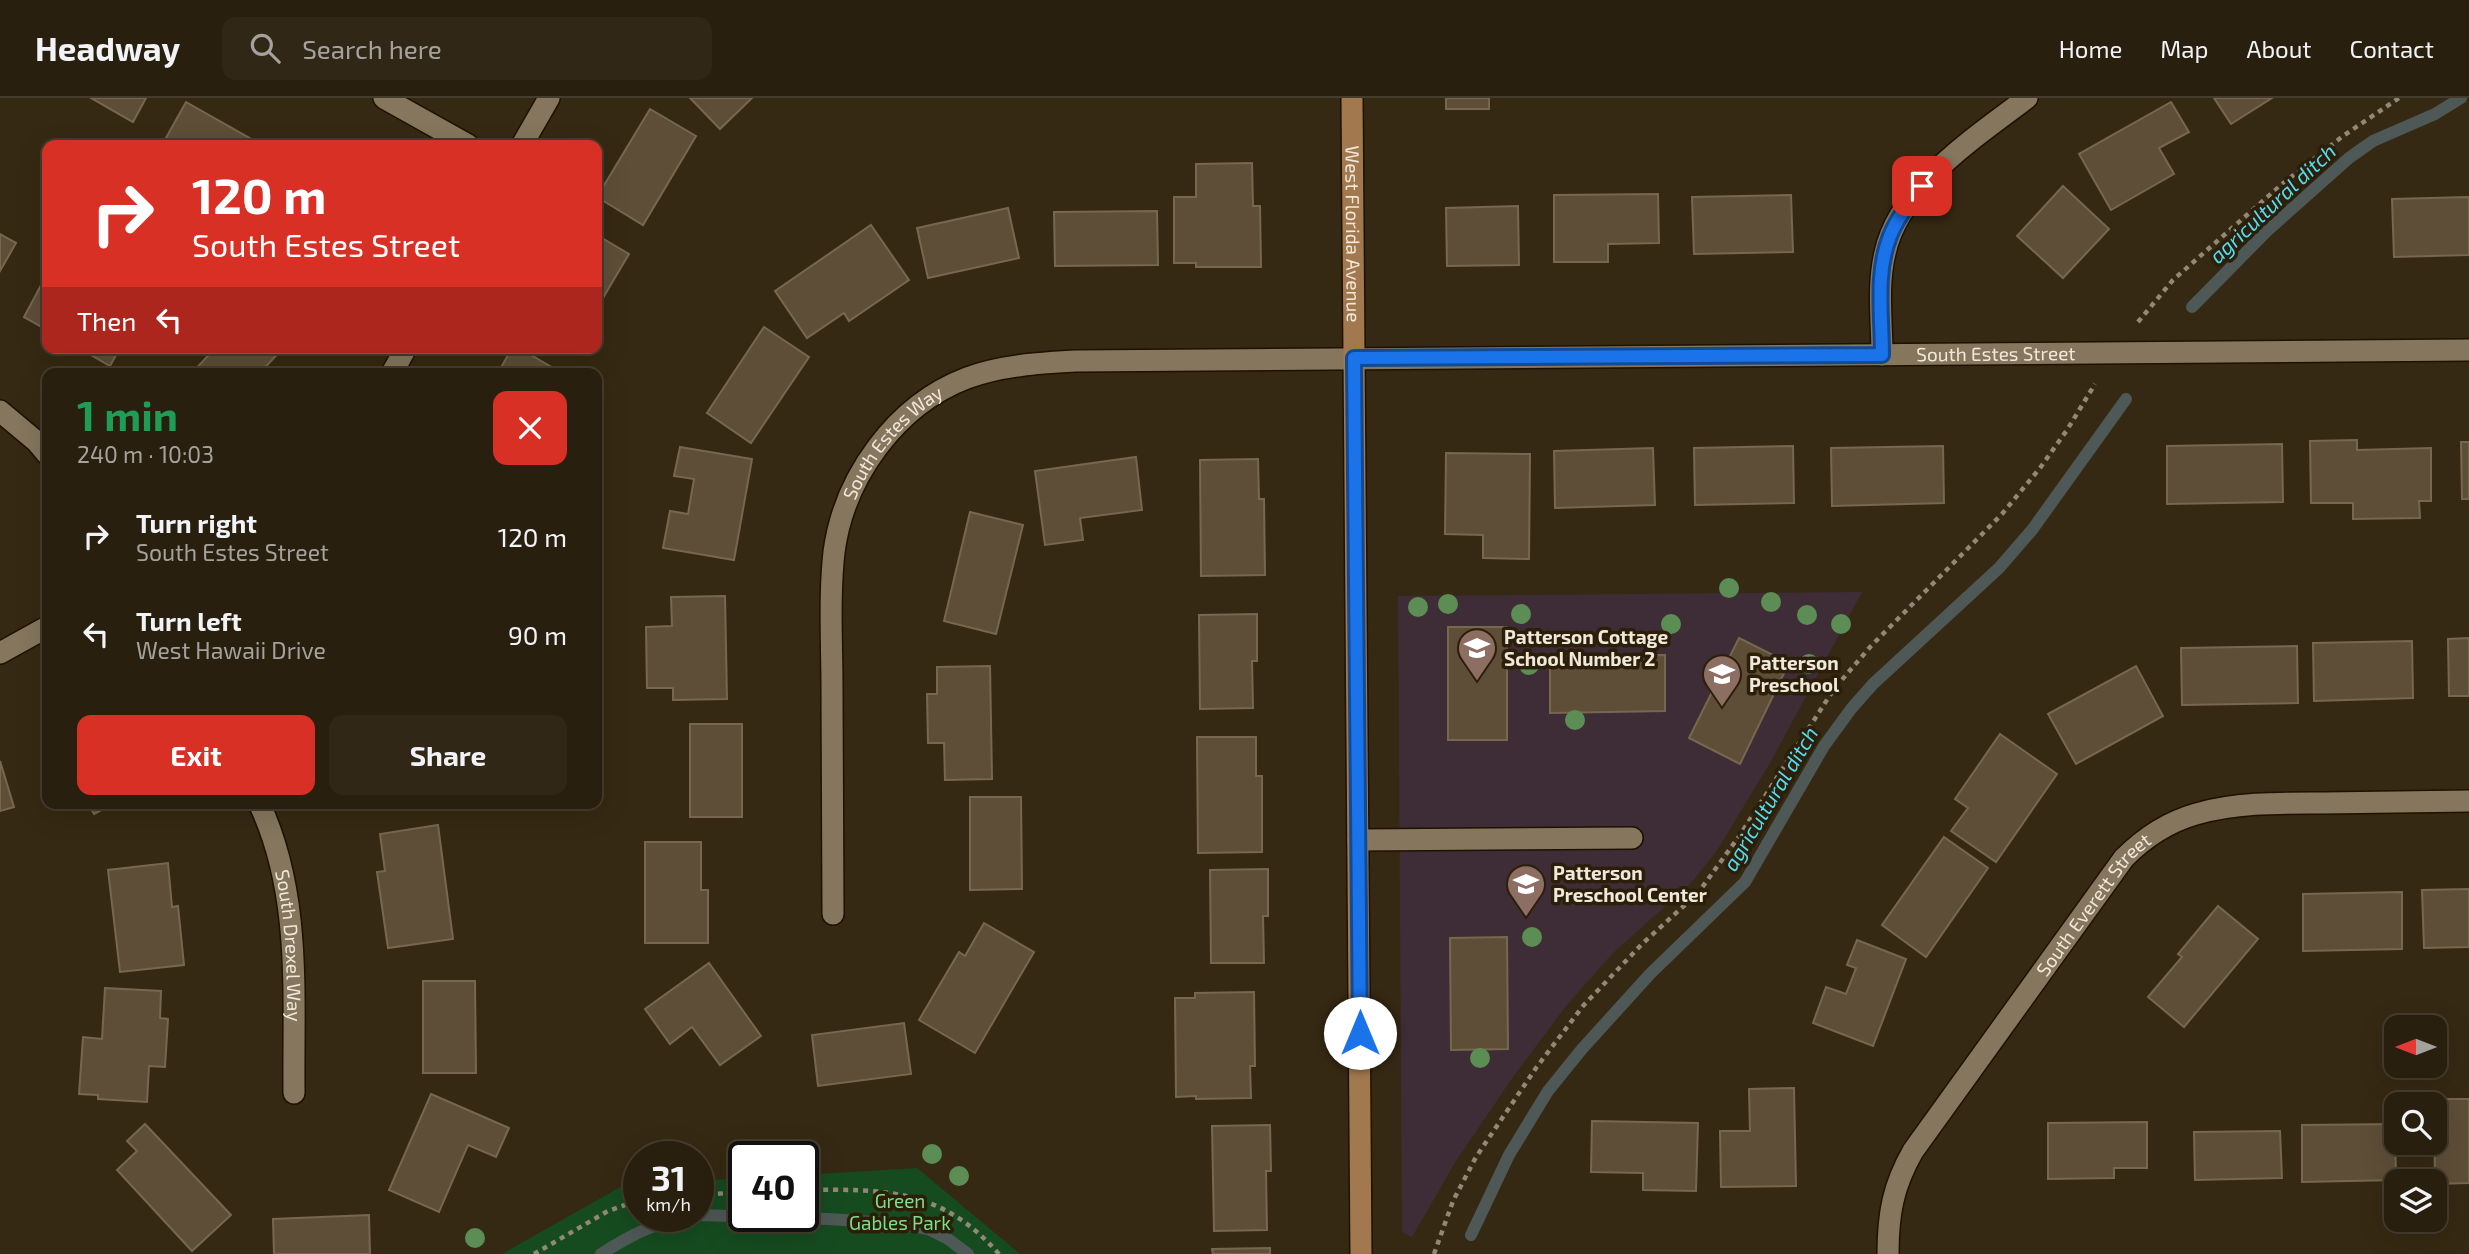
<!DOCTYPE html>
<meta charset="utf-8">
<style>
body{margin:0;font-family:"Exo 2",sans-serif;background:#302717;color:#f1f3f6;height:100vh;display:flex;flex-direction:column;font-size:26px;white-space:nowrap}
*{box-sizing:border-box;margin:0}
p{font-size:23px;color:#a5a29e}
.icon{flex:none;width:38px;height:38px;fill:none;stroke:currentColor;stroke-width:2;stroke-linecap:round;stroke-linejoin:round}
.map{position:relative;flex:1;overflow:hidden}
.side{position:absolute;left:42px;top:270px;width:560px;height:441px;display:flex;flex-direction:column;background:#281f0e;border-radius:14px;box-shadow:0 7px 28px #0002,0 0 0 2px #443d2e}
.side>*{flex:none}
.guide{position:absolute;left:42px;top:42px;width:560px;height:214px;border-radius:14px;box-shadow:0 7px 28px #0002,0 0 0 2px #443d2e;background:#d93025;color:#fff;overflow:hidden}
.needle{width:46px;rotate:270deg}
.fabs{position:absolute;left:2384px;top:917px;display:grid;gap:14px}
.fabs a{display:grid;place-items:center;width:63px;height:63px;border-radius:14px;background:#281f0e;box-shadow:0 7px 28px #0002,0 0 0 2px #443d2e;font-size:35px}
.speed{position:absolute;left:623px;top:1043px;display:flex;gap:14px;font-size:35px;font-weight:700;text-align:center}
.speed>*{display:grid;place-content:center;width:91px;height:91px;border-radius:50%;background:#281f0e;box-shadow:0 7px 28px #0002,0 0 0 2px #443d2e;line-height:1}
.speed small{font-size:18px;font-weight:400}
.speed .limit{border:4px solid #111;border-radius:10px;background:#fff;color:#111}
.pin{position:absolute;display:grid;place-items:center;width:60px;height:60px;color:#fff;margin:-30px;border-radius:14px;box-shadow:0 4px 10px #0006}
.me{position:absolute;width:77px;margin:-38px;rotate:0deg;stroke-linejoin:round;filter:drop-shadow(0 0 5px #0008)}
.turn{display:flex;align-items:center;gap:24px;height:147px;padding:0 35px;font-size:32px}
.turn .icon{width:91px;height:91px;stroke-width:2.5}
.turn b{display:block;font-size:49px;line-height:60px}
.then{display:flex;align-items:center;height:66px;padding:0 35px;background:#0003;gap:14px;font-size:26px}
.round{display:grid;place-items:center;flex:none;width:74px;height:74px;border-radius:14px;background:#302717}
.head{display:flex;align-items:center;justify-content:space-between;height:119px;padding:0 35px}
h1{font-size:42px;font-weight:700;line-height:52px;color:#1e9e55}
.button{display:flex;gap:14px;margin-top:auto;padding:14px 35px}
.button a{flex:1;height:80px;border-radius:14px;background:#d93025;color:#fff;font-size:28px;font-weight:700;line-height:80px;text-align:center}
.button a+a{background:#302717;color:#f1f3f6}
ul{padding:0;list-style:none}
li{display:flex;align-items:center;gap:21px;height:98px;padding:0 35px}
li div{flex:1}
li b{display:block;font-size:26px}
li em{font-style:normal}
header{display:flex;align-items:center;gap:42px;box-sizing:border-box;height:98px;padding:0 35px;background:#281f0e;border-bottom:2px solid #443d2e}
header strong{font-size:33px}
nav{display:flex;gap:38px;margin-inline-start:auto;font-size:24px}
.search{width:490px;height:63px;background:#302717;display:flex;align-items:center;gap:18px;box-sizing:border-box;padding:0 24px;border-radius:14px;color:#a5a29e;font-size:26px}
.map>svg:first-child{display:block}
</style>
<header>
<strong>Headway</strong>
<div class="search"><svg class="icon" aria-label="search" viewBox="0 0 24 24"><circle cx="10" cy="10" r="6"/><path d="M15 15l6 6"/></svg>Search here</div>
<nav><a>Home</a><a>Map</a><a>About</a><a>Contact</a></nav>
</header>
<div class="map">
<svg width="2469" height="1156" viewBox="0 0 2469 1156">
<rect width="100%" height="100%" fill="#362913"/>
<path fill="#3e2d37" d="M1862,494L1770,665L1718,751L1692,784L1612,856L1566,908L1513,979L1456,1063L1412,1139L1402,1134L1398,498Z"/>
<path fill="#164b20" d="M917,1070L1020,1156H502L624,1087L639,1086V1118H698V1083L744,1080V1118H803V1077Z"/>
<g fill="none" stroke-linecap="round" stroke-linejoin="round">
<g stroke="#4e5856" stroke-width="12">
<path d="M2192,209L2267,133L2349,60L2373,43L2435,16L2461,0"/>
<path d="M698,1117L828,1121L902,1126L928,1131L948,1141L968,1156"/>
<path d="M1471,1137L1509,1057L1548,993L1582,951L1650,876L1745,784L1824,648L1851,611L1873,586L1999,470L2032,432L2126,301"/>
<path d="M601,1156C629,1138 656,1124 689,1118"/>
</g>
</g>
<g fill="#5e4e38" stroke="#77674f" stroke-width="2">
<path d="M91,0H146L133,24Z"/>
<path d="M690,0H752L720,31Z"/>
<rect x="1446" y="0" width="43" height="11"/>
<path d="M2214,0H2272L2231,26Z"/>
<path d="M186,4L262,47H162Z"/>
<path d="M2171,4L2189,34L2159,50L2174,76L2111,112L2079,56Z"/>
<path d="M650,11L696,38L643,127L597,99Z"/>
<path d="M1252,65L1253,108H1260L1261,169H1196V165H1174V99H1196V66Z"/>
<path d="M2063,88L2109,131L2063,180L2017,138Z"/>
<path d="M1658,96L1659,145L1608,146V164H1554V97Z"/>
<path d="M1791,97L1793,154L1694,156L1692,99Z"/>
<path d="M2469,99V157L2394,159L2392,101Z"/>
<path d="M1518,108L1519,167L1447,168L1446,110Z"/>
<path d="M1008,110L1019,160L928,180L917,130Z"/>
<path d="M1157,113L1158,167L1055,168L1054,114Z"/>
<path d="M871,127L909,182L849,223L844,215L807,240L775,193Z"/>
<path d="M0,136L16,145L0,173Z"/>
<path d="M597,137L629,156L597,210Z"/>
<path d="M47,176V232L24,219Z"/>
<path d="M764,229L809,259L751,345L707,315Z"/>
<path d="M79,250H120L110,268Z"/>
<path d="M215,250H283L260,275H192Z"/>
<path d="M512,250H519L560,274L498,275Z"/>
<path d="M2357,342V352L2431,350V403H2419L2420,420L2353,421V405H2311L2310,343Z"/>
<path d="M2461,344H2469V401H2462Z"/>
<path d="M2282,346L2283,404L2167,406V348Z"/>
<path d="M1793,348L1794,405L1695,407L1694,350Z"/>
<path d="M1943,348L1944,405L1832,408L1831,350Z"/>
<path d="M680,349L752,361L734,462L663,450L670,413L688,416L694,381L674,378Z"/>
<path d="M1653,350L1655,407L1555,410L1554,353Z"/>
<path d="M1446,355L1530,356L1529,461L1483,460V437L1445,436Z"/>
<path d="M1136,359L1142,412L1080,420L1083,442L1045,447L1035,373Z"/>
<path d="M1258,361L1259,401H1264L1265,477L1201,478L1200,362Z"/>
<path d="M970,414L1023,427L996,536L944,523Z"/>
<path d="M725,498L727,601L673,602V590H647L646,529L672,528L671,499Z"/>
<path d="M1257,516V563H1252L1253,610L1200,611L1199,517Z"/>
<rect x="1448" y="529" width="59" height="113"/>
<path d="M1739,540L1789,565L1740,666L1689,640Z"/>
<path d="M2469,540V598H2449L2448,541Z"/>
<path d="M2412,543L2413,600L2314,603L2313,545Z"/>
<path d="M2297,548L2298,605L2182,607L2181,550Z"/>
<path d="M1665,557V613L1550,615V558Z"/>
<path d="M990,568L992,681L945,682L944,645H928L927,596H937V569Z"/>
<path d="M2136,568L2163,618L2076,666L2048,616Z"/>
<rect x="690" y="626" width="52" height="93"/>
<path d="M2000,636L2057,676L1996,764L1951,733L1968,710L1955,701Z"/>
<path d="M1197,639H1256V678H1262V754L1198,755Z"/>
<path d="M0,663L14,709L0,713Z"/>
<path d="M970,699H1021L1022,791L970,792Z"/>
<path d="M88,705H115L94,716Z"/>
<path d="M438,727L453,841L388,850L377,774L385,773L380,736Z"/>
<path d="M1944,739L1988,770L1926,859L1882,827Z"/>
<path d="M645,744H701V792H708V845H645Z"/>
<path d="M168,765L172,809L178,808L184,867L120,874L108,772Z"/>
<path d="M1268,771V818H1263L1264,865H1211L1210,772Z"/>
<path d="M2469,791V849L2424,850L2422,792Z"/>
<path d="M2402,794V851L2303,853V796Z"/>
<path d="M2218,808L2258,841L2184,929L2148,899L2182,859L2178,856Z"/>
<path d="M984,825L1034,854L975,955L919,922L959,854L965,858Z"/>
<path d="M1507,839L1508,951L1451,952L1450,840Z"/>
<path d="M1857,842L1906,861L1873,948L1813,925L1826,889L1846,896L1856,870L1847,867Z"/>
<path d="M709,865L761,938L720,967L692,929L670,946L645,911Z"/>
<path d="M423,883H475L476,975H423Z"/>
<path d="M105,890L161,893L160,920L168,921L165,969L149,968L147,1004L98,1001V997L79,996L83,939L102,941Z"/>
<path d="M1254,894L1255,968H1250L1251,1000L1196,1001V998L1176,999L1175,900H1195V895Z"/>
<path d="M904,925L911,976L818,988L812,937Z"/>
<path d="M1794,990L1796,1088L1721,1089L1720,1033H1750L1749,991Z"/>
<path d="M431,996L509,1030L496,1059L468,1047L439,1114L389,1092Z"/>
<path d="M2434,1001H2469V1085L2435,1086Z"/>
<path d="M1592,1023L1698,1025L1696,1093L1643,1092V1075L1591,1074Z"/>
<path d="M2147,1024V1070H2114V1080L2048,1081V1025Z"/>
<path d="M145,1026L231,1117L192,1153L117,1072L137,1053L127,1043Z"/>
<path d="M2395,1026L2396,1082L2302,1084V1027Z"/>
<path d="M1270,1027L1271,1073H1266L1267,1132L1214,1133L1212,1028Z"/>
<path d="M2280,1033L2282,1080L2195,1082L2194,1034Z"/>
<path d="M369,1117L370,1156H274L273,1121Z"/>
<path d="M1270,1150V1156H1213L1212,1151Z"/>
</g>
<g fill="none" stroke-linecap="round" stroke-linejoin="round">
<defs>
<g id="street">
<path d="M384,0L468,47"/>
<path d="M522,47L549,0"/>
<path d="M1882,257C1882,224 1877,188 1885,155C1899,88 1976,39 2027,0"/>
<path d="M392,275L406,250"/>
<path d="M0,313L37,344L47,356"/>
<path d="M0,555L47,529"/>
<path id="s1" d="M259,705C302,796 293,897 294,995"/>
<path d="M1358,742L1632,740"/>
<path id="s2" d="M833,816C833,741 832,667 832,592C832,546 829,499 834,454C844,379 896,307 967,280C1002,267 1041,265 1077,263L2469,252"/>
<path id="s3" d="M1888,1156C1888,1116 1893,1088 1913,1053L2124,760C2144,740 2168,724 2196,716C2237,704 2282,705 2324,705C2372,704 2421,704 2469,703"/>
</g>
<g id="secondary">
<path id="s4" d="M1352,0L1361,1156"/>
</g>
</defs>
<use href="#street" stroke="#1d1100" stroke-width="24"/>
<use href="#secondary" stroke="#1d1100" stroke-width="24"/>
<g stroke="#938876" stroke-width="4.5" stroke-dasharray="5 5" stroke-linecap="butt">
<path d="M2138,224L2173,182L2281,87L2343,38L2399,0"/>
<path d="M803,1092C884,1091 941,1090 999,1156"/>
<path d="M698,1097L744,1094"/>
<path d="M534,1156L608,1113L639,1102"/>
<path d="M1434,1156L1453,1103L1476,1059L1536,970L1583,908L1642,846L1698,795L1740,737L1834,591L1871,548L2002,416L2040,370L2067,332L2095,286"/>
</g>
<use href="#street" stroke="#85765d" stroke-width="21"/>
<use href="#secondary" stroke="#a2784e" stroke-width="21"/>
</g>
<g fill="#5c8d54">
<circle cx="1729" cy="490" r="10"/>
<circle cx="1771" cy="504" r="10"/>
<circle cx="1448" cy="506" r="10"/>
<circle cx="1418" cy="509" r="10"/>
<circle cx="1521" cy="516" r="10"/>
<circle cx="1807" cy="517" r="10"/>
<circle cx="1671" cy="526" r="10"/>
<circle cx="1841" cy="526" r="10"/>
<circle cx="1809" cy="566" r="10"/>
<circle cx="1529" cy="567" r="10"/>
<circle cx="1575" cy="622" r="10"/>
<circle cx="1532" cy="839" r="10"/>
<circle cx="1480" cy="960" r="10"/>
<circle cx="932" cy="1056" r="10"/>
<circle cx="959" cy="1078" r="10"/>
<circle cx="475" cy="1140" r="10"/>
</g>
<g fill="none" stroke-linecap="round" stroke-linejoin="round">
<defs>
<path id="route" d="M1360,935L1354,260L1882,257C1882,218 1875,175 1890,138C1897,120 1910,103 1922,88"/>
</defs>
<use href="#route" stroke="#114b97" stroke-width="18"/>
<use href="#route" stroke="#1a73e8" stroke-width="12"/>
</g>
<defs>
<symbol id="school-pin" viewBox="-11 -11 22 30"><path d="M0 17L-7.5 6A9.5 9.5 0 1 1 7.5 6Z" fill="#8d6e63" stroke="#2c1f09"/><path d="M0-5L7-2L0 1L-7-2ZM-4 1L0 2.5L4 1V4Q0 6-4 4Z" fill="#fff"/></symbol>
</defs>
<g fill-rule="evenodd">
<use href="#school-pin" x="1455" y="528" width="44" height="60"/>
<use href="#school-pin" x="1700" y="554" width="44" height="60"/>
<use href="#school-pin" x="1504" y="764" width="44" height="60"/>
</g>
<g text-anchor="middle" stroke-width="7" stroke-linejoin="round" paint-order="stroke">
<g font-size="19" fill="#f0e8da" stroke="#2c1f09">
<text dy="7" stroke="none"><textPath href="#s4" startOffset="136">West Florida Avenue</textPath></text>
<text dy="7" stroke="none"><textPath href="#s2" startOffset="1622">South Estes Street</textPath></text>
<text dy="7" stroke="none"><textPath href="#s2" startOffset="490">South Estes Way</textPath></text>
<text dy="7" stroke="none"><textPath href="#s3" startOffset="413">South Everett Street</textPath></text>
<text dy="7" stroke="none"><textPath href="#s1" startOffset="147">South Drexel Way</textPath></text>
</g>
<g font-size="19" font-weight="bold" fill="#f0e8da" stroke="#2c1f09" text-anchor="start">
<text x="1504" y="546">Patterson Cottage<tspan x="1504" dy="22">School Number 2</tspan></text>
<text x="1749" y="572">Patterson<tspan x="1749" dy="22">Preschool</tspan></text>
<text x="1553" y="782">Patterson<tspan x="1553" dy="22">Preschool Center</tspan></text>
</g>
<g font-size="19" fill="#7cde89" stroke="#2c1f09">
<text x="900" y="1110">Green<tspan x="900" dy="22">Gables Park</tspan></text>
</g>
<g font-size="21" font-style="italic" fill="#53dbf4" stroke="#2c1f09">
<text transform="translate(2273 106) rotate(-43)" y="7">agricultural ditch</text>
<text transform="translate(1771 701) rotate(-59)" y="7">agricultural ditch</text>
</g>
</g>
</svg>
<div class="fabs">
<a><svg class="needle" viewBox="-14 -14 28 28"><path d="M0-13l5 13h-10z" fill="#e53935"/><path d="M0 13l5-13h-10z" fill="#a5a29e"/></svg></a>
<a><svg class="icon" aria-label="search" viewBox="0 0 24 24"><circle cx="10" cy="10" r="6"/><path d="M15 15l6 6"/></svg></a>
<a><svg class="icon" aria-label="layers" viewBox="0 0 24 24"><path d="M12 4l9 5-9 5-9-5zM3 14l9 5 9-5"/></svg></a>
</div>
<div class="speed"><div>31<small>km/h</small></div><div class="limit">40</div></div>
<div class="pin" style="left:1922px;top:88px;background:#d93025"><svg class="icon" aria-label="arrive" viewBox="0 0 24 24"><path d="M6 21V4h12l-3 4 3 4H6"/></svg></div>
<svg class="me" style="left:1360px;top:935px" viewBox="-20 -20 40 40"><circle r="19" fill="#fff"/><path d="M0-13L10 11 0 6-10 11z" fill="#1a73e8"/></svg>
<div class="guide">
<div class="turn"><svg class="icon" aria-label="right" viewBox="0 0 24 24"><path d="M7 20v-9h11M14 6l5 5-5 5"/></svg><div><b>120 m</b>South Estes Street</div></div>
<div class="then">Then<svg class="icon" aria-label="left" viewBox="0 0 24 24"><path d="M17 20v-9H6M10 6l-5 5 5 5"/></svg></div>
</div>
<section class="side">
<div class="head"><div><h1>1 min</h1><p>240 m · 10:03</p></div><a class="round" style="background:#d93025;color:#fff"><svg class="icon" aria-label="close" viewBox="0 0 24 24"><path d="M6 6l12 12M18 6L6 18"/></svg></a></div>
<ul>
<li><svg class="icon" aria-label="right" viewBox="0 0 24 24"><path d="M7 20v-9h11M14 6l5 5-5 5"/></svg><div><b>Turn right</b><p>South Estes Street</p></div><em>120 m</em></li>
<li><svg class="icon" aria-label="left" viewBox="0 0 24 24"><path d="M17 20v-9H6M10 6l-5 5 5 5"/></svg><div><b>Turn left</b><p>West Hawaii Drive</p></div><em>90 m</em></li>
</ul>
<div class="button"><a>Exit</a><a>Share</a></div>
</section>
</div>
